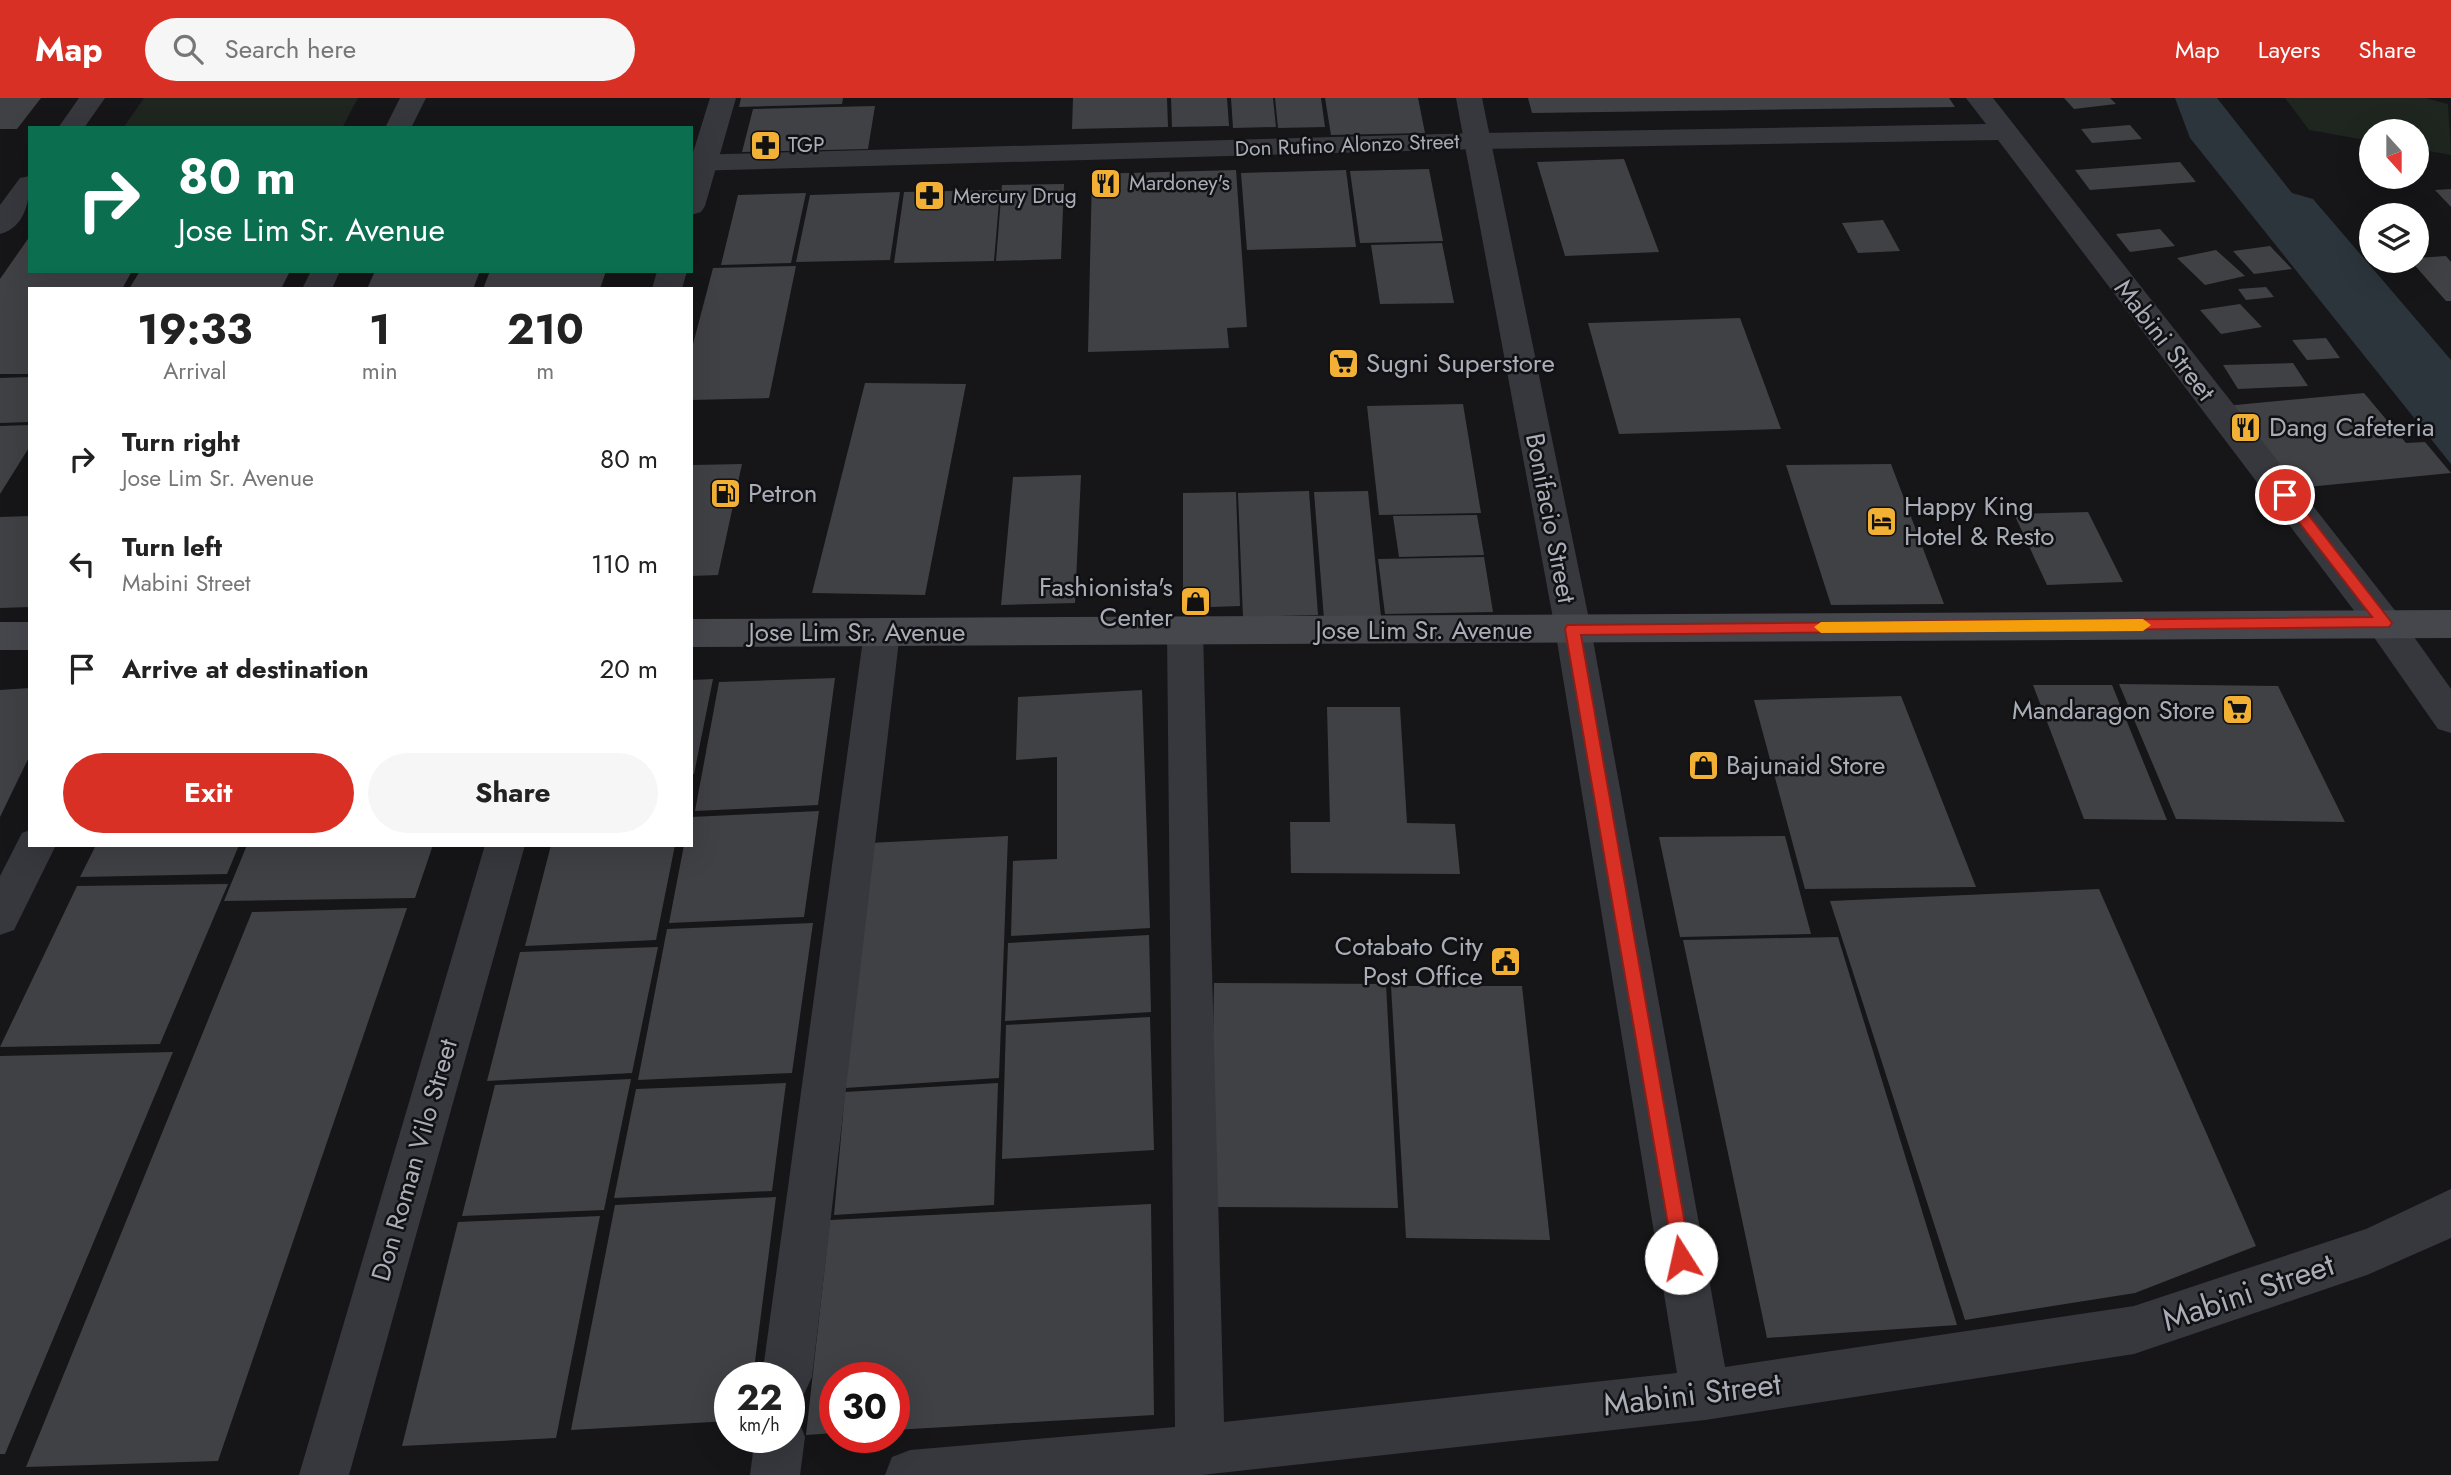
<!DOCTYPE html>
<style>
body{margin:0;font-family:Jost,sans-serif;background:#f6f6f6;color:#222;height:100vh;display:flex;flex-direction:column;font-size:26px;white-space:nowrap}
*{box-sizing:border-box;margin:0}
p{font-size:23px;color:#767676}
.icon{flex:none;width:38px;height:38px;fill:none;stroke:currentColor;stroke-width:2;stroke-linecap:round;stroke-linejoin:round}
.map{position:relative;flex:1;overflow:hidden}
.drawer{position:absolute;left:28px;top:189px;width:665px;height:560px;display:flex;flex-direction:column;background:#fff;border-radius:0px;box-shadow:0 7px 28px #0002}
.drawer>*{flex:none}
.top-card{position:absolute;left:28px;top:28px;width:665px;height:147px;border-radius:0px;box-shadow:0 7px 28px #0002;background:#0b6e4f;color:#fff;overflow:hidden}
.needle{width:46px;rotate:159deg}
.buttons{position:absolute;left:2359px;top:21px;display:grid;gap:14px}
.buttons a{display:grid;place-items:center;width:70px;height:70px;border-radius:50%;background:#fff;box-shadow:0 7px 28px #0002;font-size:35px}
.speed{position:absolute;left:714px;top:1264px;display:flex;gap:14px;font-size:35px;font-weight:700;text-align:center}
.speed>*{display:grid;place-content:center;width:91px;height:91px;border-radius:50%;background:#fff;box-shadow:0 7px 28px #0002;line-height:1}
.speed small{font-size:18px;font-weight:400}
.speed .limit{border:10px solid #d22;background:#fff;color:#111}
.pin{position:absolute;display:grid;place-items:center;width:60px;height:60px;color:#fff;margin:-30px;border:4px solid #fff;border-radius:50%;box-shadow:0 2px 7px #0007}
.me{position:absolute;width:77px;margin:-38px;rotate:350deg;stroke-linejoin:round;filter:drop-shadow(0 0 5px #0008)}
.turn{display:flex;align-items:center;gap:24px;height:147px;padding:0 35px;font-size:32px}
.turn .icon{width:91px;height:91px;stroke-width:2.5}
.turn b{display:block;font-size:49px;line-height:60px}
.eta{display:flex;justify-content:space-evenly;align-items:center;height:119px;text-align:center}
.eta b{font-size:42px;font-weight:700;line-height:49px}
.action{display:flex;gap:14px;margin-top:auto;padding:14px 35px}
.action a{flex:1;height:80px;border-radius:42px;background:#d93025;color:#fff;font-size:28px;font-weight:700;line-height:80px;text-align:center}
.action a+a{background:#f6f6f6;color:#222}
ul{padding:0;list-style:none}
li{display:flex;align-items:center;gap:21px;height:105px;padding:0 35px}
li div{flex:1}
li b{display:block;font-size:26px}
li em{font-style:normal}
header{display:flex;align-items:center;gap:42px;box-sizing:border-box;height:98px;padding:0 35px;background:#d93025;color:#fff}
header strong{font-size:33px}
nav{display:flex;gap:38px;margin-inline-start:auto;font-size:24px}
.search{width:490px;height:63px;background:#f6f6f6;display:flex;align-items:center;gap:18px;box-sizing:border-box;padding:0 24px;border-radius:38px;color:#767676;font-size:26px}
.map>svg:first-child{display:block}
</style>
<header>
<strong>Map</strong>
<div class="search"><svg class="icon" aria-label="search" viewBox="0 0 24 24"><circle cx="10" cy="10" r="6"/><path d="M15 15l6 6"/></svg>Search here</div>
<nav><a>Map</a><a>Layers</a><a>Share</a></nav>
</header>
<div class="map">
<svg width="2451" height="1377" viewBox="0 0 2451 1377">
<rect width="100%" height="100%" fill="#161618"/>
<g fill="#1e261f">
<path d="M144,0H358L342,30H123Z"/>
<path d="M2285,0H2425L2448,6L2451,57L2417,51V33H2371V43L2309,32Z"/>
</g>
<path fill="#2c353c" d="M2175,0H2217L2292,95L2313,101L2451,262V366L2190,40Z"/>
<g fill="#404145">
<path d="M0,0H41L17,31H0Z"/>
<path d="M741,0H843L842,6L739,9Z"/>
<path d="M1073,0H1167L1168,29L1072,31Z"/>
<path d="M1171,0H1227L1229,28L1172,29Z"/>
<path d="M1231,0H1273L1276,29L1233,30Z"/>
<path d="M1275,0H1321L1325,29L1278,30Z"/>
<path d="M1325,0H1418L1425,35L1331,37Z"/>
<path d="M1528,0H1949L1955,9L1532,15Z"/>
<path d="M2064,0H2110L2116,6L2074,11Z"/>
<path d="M875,8L868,51L742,54L753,11Z"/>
<path d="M2130,27L2142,41L2092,45L2081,31Z"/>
<path d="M1624,61L1659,154L1565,158L1537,64Z"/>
<path d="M2180,64L2196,84L2090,92L2075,72Z"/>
<path d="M1429,71L1443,143L1360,145L1350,73Z"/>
<path d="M1236,72L1247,229L1227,230L1229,250L1088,254L1092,76Z"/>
<path d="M1346,72L1356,149L1247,152L1241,75Z"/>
<path d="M1064,86L1061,161L996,163L1002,87Z"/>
<path d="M2451,91V109L2435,92Z"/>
<path d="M1000,92L994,163L894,165L904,94Z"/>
<path d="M900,94L890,162L796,164L810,97Z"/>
<path d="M806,95L791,165L721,167L738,97Z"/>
<path d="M1883,122L1900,153L1858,155L1842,125Z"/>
<path d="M2160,131L2175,148L2130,154L2116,136Z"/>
<path d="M30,138V173H132L122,191H30V276H0V181Z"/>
<path d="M1442,145L1454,205L1380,206L1371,147Z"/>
<path d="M2270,148L2292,171L2254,176L2233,153Z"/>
<path d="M2216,152L2245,178L2205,187L2177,160Z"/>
<path d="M2446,158L2451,164V203H2446L2411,163H2417V160Z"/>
<path d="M796,168L769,300L691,302V254L713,170Z"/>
<path d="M140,173H290L281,191H129Z"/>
<path d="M375,173H480L473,191H367Z"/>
<path d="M490,173H606L600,191H483Z"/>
<path d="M2266,189L2274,199L2246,202L2238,191Z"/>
<path d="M2240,206L2262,229L2221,236L2200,212Z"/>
<path d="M1740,220L1781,331L1619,336L1588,225Z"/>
<path d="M2326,240L2340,260L2307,262L2292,242Z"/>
<path d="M2293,265L2308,288L2238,291L2223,267Z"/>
<path d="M30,279V324L0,325V280Z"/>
<path d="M865,285L966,286L925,497L812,495Z"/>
<path d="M2364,295L2406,345L2425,344L2451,375L2287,391L2225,308Z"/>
<path d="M1463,306L1481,415L1379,417L1367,308Z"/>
<path d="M30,327V348L0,396V328Z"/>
<path d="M742,366L718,477L691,478L693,367Z"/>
<path d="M1891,366L1944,506L1831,507L1786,367Z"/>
<path d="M1081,377L1075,505L1001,507L1013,379Z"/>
<path d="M1309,393L1318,517L1243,519L1238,395Z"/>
<path d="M1368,393L1381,519L1324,521L1314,394Z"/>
<path d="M1236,394L1240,508L1183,510V395Z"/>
<path d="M2088,414L2123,484L2047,487L2014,416Z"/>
<path d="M1477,417L1484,457L1399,459L1393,418Z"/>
<path d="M30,418V509L0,510V419Z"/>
<path d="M1484,459L1493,514L1385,516L1378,461Z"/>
<path d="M835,580L818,707L695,713L719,584Z"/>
<path d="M713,581L694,676H691V582Z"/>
<path d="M2119,586L2278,588L2345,724L2176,721Z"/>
<path d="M2033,587H2112L2167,722L2084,721Z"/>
<path d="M30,590V657L0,719V592Z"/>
<path d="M1142,592L1150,830L1011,838L1013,763L1057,761V659L1016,662L1018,599Z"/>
<path d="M1901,598L1976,789L1805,791L1754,602Z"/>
<path d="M1327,609H1400L1407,725L1455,726L1460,776L1291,775L1290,724H1330Z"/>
<path d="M819,713L804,819L669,825L684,747H691V719Z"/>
<path d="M1008,738L999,980L845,990L869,745Z"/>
<path d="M1785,738L1811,836L1680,839L1659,739Z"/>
<path d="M96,747H239L227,776L80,779Z"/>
<path d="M247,747H433L415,800L224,803Z"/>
<path d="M551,747H675L656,842L525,848Z"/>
<path d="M228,786L160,946L0,949L77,788Z"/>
<path d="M2099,791L2256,1148L2135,1195L1965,1222L1830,803Z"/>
<path d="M407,810L218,1363L26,1369L252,814Z"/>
<path d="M813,825L792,975L638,982L667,831Z"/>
<path d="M1149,837L1151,914L1005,923L1008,845Z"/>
<path d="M1838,839L1957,1227L1767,1240L1683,842Z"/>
<path d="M658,849L632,975L487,983L520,854Z"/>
<path d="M1214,885L1386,886L1398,1110L1210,1109Z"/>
<path d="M1391,888H1522L1550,1142L1406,1140Z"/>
<path d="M1150,919L1154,1052L1002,1061L1006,927Z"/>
<path d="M173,954L5,1356H0V958Z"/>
<path d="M631,981L604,1112L462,1118L495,987Z"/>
<path d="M786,985L772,1093L614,1100L636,991Z"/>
<path d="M998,985L994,1107L834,1117L845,994Z"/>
<path d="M776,1099L753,1279H730V1323L571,1332L615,1107Z"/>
<path d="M1151,1106L1154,1317L894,1332V1279H835V1335L806,1337L830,1122Z"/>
<path d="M600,1118L556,1340L402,1348L458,1124Z"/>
</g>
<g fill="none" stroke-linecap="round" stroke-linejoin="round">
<g fill="#37383d" fill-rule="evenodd">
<path d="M400,0H426L411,30H385Z"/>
<path d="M710,0H736L705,108L701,114L691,117V61Z"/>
<path d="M1456,0H1482L1591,531L1725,1269L2134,1208L2366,1131L2451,1091V1140L2367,1177L2134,1256L1705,1322L1202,1377H885L892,1359L910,1352L1175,1329L1167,534L1172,524L1185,520L1198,524L1203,534L1224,1324L1677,1275L1555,531Z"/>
<path d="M311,173H340L332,191H302Z"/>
<path d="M657,173H687L682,191H652Z"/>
<path d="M2384,511L2397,515L2451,591V635L2438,631L2371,535L2366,525L2371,515Z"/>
<path d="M882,520L895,524L900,534L812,1279L804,1296L789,1303V1279H762L864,534L869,524Z"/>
<path d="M30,732V747H56L14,832L0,837V778L22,735Z"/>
<path d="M485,747H525L349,1377H299Z"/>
<path d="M789,1318L798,1321L805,1339L800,1377H750L755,1339H789Z"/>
</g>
<g fill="#37383d" fill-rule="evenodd">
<path d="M79,0H105L84,30H58Z"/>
<path d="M1966,0H1993L2397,515L2402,525L2397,535L2384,539L2371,535L1998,42L1478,51L691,73V57L1478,35L1986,26Z"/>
<path d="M30,78C30,101 26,129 0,136V107L20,80Z"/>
</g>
<g fill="#45474d" fill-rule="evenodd">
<path d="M2451,512V540L691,549V521Z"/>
<rect x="0" y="524" width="30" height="28"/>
</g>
</g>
<path fill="#d93025" stroke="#8d1f18" stroke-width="2" d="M2285,392L2290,393L2389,521L2392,525L2389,529L1581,537L1691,1160L1688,1167L1681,1170L1675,1167L1565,531L1567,527L2372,519L2280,400L2278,397Z"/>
<path fill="#f59e0b" d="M2143,521L2151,527L2143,533L1821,535L1814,529L1821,524Z"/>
<defs>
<symbol id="pharmacy-square" viewBox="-11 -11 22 22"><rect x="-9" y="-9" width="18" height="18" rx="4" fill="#f2b134" stroke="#111113"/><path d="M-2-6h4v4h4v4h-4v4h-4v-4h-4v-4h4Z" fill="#111"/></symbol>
<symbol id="restaurant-square" viewBox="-11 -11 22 22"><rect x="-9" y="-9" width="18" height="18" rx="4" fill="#f2b134" stroke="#111113"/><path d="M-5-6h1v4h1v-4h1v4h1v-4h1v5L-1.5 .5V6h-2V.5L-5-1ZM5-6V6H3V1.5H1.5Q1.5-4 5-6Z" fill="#111"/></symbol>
<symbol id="supermarket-square" viewBox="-11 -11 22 22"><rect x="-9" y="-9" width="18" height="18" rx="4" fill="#f2b134" stroke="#111113"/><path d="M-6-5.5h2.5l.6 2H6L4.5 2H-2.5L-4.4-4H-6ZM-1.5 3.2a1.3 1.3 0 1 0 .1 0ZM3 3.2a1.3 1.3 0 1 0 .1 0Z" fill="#111"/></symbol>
<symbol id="fuel-square" viewBox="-11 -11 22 22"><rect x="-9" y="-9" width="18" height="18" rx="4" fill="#f2b134" stroke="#111113"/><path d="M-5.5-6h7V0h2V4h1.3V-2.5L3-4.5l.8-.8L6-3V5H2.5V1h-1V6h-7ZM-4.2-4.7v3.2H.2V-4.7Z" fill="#111"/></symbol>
<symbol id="hotel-square" viewBox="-11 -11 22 22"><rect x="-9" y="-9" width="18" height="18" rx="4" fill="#f2b134" stroke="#111113"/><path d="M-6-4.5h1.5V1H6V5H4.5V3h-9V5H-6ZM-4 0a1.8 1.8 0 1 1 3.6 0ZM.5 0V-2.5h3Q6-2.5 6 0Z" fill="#111"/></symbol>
<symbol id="shop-square" viewBox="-11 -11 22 22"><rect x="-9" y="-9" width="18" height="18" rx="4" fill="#f2b134" stroke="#111113"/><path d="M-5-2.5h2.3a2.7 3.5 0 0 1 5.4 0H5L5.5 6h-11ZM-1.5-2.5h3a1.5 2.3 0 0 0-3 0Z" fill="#111"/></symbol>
<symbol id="civic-square" viewBox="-11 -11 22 22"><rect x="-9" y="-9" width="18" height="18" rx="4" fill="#f2b134" stroke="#111113"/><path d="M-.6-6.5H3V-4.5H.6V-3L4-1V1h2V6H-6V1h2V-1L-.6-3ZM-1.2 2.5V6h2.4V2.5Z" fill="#111"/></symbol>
</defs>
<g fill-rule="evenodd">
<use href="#pharmacy-square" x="748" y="30" width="35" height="35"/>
<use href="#restaurant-square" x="1088" y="68" width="35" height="35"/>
<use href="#pharmacy-square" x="912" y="80" width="35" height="35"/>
<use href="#supermarket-square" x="1326" y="248" width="35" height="35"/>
<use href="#restaurant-square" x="2228" y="312" width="35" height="35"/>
<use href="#fuel-square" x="708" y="378" width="35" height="35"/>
<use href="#hotel-square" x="1864" y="406" width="35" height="35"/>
<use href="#shop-square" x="1178" y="486" width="35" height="35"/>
<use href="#supermarket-square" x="2220" y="594" width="35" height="35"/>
<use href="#shop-square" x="1686" y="650" width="35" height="35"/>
<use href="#civic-square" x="1488" y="846" width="35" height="35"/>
</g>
<g text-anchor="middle" stroke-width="5" stroke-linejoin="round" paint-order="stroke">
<g font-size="21" fill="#a8adb8" stroke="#111113" text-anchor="start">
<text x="788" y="54">TGP</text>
<text x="1129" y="92">Mardoney's</text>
<text x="953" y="105">Mercury Drug</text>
</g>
<g font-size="21" fill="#a8adb8" stroke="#111113">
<text transform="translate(1347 47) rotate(-2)" y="7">Don Rufino Alonzo Street</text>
</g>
<g font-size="26" fill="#a8adb8" stroke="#111113">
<text transform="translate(2165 242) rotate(52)" y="9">Mabini Street</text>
<text transform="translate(1551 420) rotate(79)" y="9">Bonifacio Street</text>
<text x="1424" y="541">Jose Lim Sr. Avenue</text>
<text x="857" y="543">Jose Lim Sr. Avenue</text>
<text transform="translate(414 1062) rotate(-74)" y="9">Don Roman Vilo Street</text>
</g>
<g font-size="26" fill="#a8adb8" stroke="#111113" text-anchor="start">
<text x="1366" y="274">Sugni Superstore</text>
<text x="2269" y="338">Dang Cafeteria</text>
<text x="748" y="404">Petron</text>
<text x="1904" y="417">Happy King<tspan x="1904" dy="30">Hotel &amp; Resto</tspan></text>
<text x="1173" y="498" text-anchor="end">Fashionista's<tspan x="1173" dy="30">Center</tspan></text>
<text x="2215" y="621" text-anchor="end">Mandaragon Store</text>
<text x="1726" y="676">Bajunaid Store</text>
<text x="1483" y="857" text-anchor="end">Cotabato City<tspan x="1483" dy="30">Post Office</tspan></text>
</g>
<g font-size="32" fill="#a8adb8" stroke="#111113">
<text transform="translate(2248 1194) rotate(-19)" y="11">Mabini Street</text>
<text transform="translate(1692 1296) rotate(-7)" y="11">Mabini Street</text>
</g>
</g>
</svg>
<div class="buttons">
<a><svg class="needle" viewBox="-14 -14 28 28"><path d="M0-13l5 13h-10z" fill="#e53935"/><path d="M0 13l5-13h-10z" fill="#767676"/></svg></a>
<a><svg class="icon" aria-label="layers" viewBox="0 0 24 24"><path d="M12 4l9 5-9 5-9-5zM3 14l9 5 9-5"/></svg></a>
</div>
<div class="speed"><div>22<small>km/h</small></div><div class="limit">30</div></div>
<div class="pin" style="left:2285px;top:397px;background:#d93025"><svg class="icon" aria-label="arrive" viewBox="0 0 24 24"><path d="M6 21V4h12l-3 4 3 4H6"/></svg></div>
<svg class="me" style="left:1681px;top:1160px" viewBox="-20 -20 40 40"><circle r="19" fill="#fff"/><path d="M0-13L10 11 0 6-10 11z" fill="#d93025"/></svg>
<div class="top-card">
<div class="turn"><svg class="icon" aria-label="right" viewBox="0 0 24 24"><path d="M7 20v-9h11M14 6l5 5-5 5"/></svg><div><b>80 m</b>Jose Lim Sr. Avenue</div></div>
</div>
<section class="drawer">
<div class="eta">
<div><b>19:33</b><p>Arrival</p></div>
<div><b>1</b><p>min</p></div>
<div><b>210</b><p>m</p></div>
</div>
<ul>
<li><svg class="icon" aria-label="right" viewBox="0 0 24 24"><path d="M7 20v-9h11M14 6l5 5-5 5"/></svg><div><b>Turn right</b><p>Jose Lim Sr. Avenue</p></div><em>80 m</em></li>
<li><svg class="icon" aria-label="left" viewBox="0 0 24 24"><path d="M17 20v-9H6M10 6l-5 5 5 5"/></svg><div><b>Turn left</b><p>Mabini Street</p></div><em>110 m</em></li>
<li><svg class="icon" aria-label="arrive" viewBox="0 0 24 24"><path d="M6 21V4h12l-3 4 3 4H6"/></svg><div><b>Arrive at destination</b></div><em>20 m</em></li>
</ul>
<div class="action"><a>Exit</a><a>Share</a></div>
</section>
</div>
